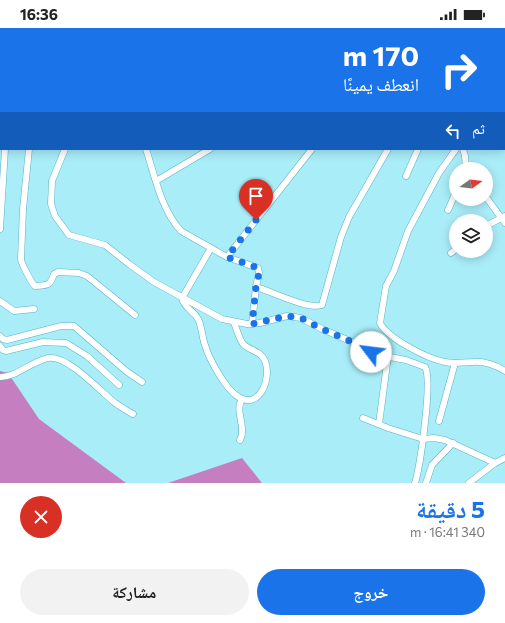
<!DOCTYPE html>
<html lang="ar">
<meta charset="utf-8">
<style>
body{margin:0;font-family:Commissioner,"Noto Naskh Arabic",sans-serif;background:#f2f2f2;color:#222;direction:rtl;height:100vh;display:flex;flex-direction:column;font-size:15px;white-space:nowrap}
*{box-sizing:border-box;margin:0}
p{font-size:13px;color:#767676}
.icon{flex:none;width:22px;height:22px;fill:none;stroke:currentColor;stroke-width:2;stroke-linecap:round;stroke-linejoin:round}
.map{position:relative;height:455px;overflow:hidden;direction:ltr}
.drawer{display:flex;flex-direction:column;background:#fff;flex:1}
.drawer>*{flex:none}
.hud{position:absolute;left:0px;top:0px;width:505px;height:122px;box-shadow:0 2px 10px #0003;direction:rtl;background:#1a73e8;color:#fff;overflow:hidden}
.needle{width:26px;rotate:76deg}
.buttons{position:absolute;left:449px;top:134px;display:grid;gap:8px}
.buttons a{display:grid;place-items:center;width:44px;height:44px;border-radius:50%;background:#fff;box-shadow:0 2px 10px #0003;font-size:20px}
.pin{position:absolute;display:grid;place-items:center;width:34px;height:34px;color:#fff;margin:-41px -17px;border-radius:50% 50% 50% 0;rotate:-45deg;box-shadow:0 0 4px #0007}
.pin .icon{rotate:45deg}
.me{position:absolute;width:44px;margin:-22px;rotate:300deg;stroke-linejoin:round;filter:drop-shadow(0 0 3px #0008)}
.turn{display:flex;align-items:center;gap:14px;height:84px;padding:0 20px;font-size:18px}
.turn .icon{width:52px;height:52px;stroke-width:2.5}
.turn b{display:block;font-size:28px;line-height:34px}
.then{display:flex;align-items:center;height:38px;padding:0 20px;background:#0003;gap:8px;font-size:15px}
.round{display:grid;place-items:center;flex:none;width:42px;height:42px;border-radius:21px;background:#f2f2f2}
.head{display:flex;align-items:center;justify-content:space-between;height:68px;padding:0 20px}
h1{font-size:24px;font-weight:700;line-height:30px;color:#1a73e8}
.primary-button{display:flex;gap:8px;margin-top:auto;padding:8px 20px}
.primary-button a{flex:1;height:46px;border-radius:24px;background:#1a73e8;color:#fff;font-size:16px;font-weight:700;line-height:46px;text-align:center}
.primary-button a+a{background:#f2f2f2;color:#222}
.status{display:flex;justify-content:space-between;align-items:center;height:28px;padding:0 20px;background:#fff;direction:ltr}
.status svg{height:11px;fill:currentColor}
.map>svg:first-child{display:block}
</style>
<div class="status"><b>16:36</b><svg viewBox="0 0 49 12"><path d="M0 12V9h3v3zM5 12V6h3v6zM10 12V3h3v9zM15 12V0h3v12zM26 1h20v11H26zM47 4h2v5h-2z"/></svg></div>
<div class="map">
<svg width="505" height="455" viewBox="0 0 505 455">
<rect width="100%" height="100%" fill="#a9edf9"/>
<g fill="#c57ec0">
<path d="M0,343L8,345L39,391L126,455H0Z"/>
<path d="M242,430L262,455H168Z"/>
</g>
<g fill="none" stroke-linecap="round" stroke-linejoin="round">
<defs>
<g id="minor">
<path d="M106,0V1"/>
<path d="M422,1L424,0"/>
<path d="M0,2H1"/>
<path d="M29,121L23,181L21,231C21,235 32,256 35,258C48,257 50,258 54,246L58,244L79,245L87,248L135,287"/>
<path d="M65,121L52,153L51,176L55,188L69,207L105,217L129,236L154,254L222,291L247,296L260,295L287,288L301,290L322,301L357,316L374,326L406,332L425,339C433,352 420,438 415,455"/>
<path d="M146,121C155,149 161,181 181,203L227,229L312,121"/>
<path d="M456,121L439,145L408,203L394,243L386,258L380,295C387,310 428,331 445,334C454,336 463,334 473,334C484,333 495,337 505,343"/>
<path d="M463,121L465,128L466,141"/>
<path d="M406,148L418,121"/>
<path d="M156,153L210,121"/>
<path d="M486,169L505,195"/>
<path d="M448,182L456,164"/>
<path d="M486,198L505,188"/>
<path d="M0,201L5,121"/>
<path d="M211,220L182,270C184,280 193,282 198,291C202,299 202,309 205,317C209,331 225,360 237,368C260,384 272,349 265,333C261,323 251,323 244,317C239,312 237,301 234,295"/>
<path d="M451,225L456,221"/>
<path d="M227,229L258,240L259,245L256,259L252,296"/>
<path d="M256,259C271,263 307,282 322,277L341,209L349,189L388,121"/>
<path d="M0,273L14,283L34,281"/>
<path d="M0,308L3,311L7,312L61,298H74L126,343L142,354"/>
<path d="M0,318L3,322L6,323L43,314L66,315L87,328L119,357"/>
<path d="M0,349C15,350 32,333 48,330C68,327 100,363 115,375C121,379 127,383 133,386"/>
<path d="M363,390L388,400L423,411L434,410L445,412L495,435"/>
<path d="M439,393L455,335"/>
<path d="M379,396L388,328"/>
<path d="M240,412C247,399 234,383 242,371"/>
<path d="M426,455L432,437L453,415"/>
<path d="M469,455L495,435L505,430"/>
</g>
</defs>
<use href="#minor" stroke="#59b3c1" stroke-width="7"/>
<use href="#minor" stroke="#fff" stroke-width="6"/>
</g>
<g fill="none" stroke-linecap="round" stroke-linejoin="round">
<path stroke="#1a73e8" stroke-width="7" stroke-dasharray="0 12.6" d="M256,192L227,229L258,240L259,245L256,259L252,296L287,288L301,290L322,301L357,316L371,324"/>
</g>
</svg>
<div class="buttons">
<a><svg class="needle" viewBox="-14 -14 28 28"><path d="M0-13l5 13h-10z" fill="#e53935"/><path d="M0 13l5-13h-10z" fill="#767676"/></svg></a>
<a><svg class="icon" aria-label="layers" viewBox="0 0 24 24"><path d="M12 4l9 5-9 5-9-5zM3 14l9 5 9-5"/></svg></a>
</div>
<div class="pin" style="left:256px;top:192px;background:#d93025"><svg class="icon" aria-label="arrive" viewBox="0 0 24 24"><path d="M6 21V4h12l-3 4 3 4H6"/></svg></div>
<svg class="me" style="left:371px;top:324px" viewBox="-20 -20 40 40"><circle r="19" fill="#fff"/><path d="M0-13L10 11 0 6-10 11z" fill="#1a73e8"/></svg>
<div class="hud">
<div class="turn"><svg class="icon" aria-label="right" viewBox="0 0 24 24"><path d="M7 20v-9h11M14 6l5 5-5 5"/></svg><div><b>170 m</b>انعطف يمينًا</div></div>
<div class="then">ثم<svg class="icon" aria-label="left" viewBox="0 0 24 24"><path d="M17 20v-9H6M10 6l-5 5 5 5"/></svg></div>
</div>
</div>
<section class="drawer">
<div class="head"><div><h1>5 دقيقة</h1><p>340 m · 16:41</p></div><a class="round" style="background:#d93025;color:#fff"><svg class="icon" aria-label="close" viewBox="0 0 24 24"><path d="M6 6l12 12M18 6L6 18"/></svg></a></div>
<div class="primary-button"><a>خروج</a><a>مشاركة</a></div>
</section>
